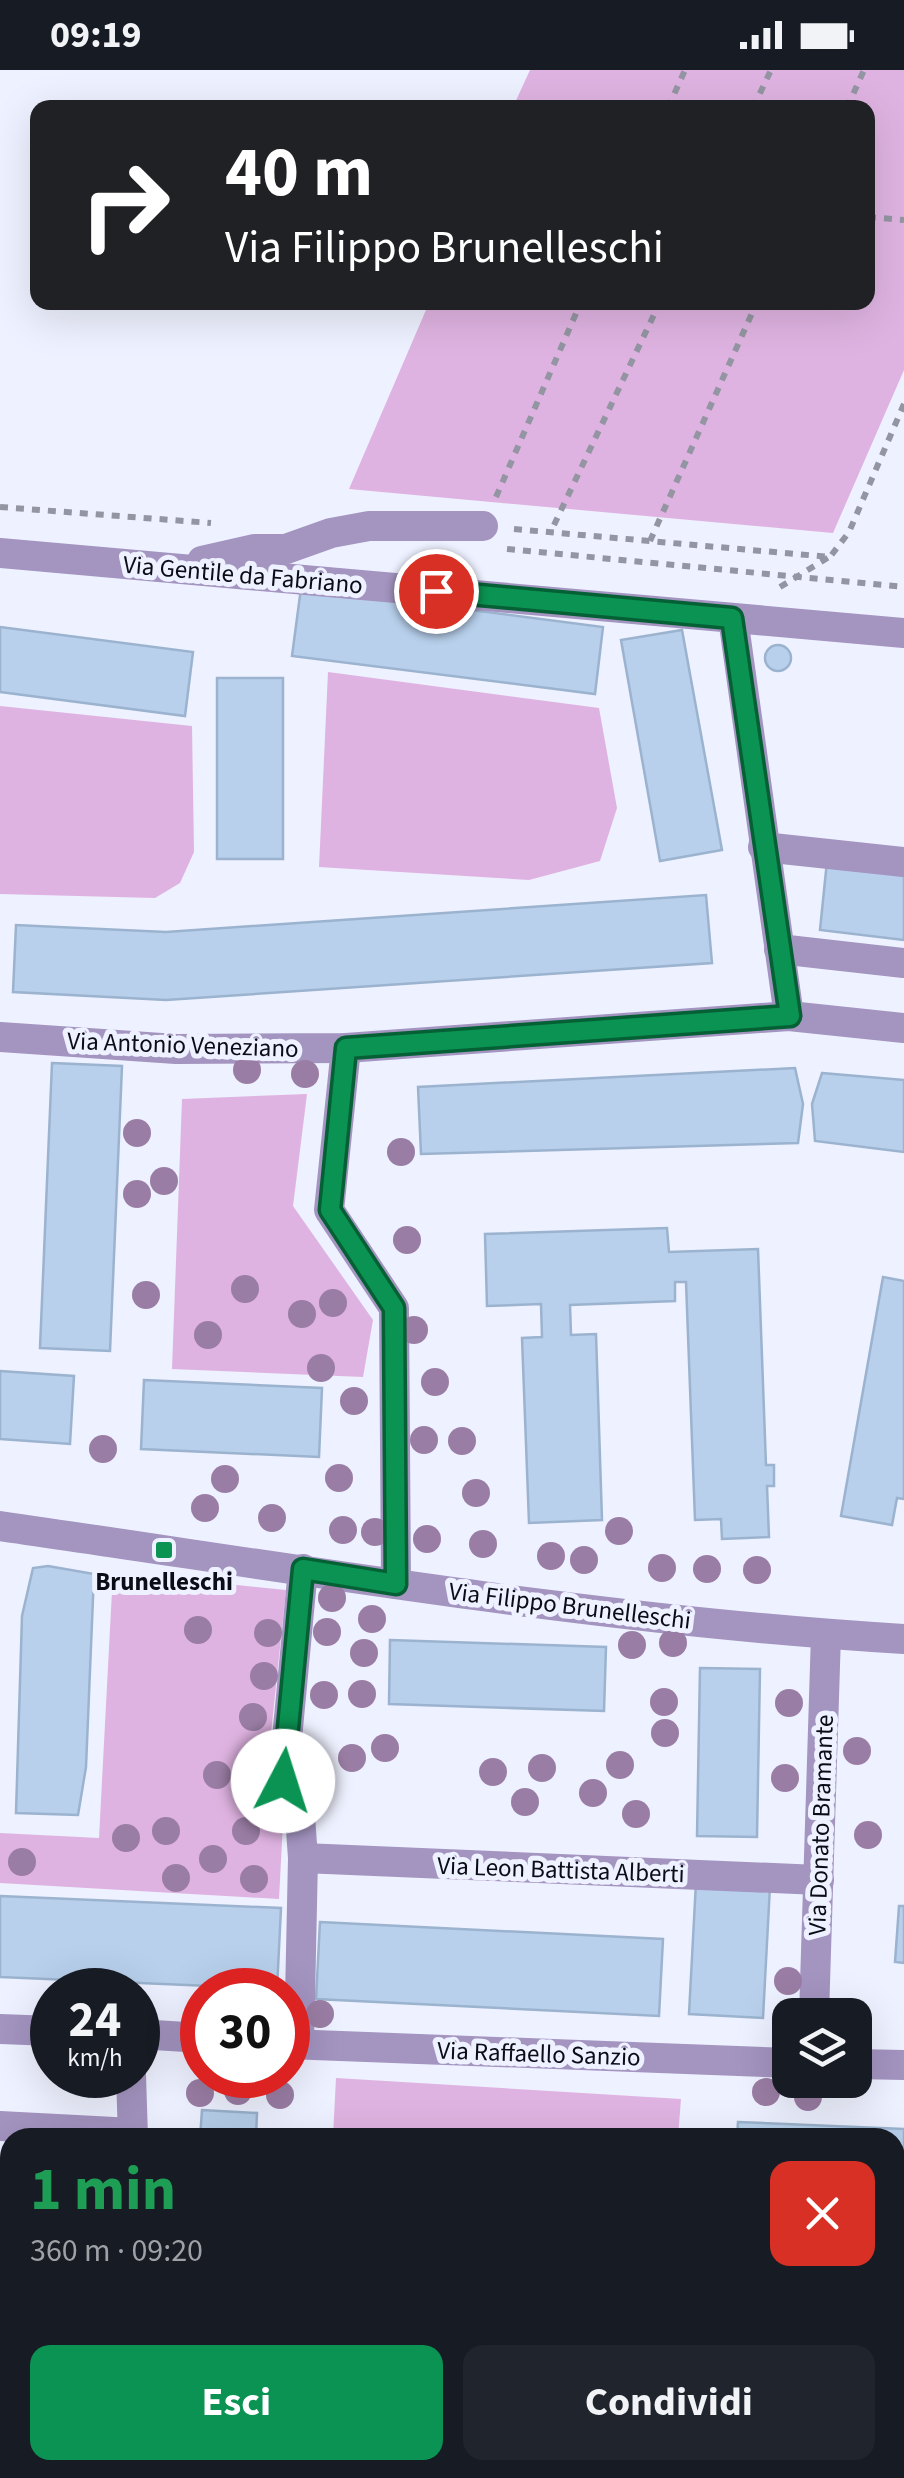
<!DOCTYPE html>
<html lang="it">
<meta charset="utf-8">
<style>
body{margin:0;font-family:"Source Sans 3",sans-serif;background:#20242c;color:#f1f3f6;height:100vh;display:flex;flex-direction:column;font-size:38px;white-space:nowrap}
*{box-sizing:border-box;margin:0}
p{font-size:32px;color:#9ea1a6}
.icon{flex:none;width:55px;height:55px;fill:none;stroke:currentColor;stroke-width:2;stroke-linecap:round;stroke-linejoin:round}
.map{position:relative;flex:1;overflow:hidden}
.panel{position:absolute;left:0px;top:2058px;width:905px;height:352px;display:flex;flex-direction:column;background:#171b24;border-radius:30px 30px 0 0;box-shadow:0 10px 40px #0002}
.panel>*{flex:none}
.banner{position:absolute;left:30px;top:30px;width:845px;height:210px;border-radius:20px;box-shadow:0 10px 40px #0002;background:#202124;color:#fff;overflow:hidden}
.tools{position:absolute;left:772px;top:1928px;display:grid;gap:20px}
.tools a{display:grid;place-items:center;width:100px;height:100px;border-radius:20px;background:#171b24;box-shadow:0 10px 40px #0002;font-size:50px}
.speed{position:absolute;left:30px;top:1898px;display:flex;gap:20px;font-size:50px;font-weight:700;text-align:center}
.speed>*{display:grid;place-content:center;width:130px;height:130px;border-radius:50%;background:#171b24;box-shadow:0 10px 40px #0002;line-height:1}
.speed small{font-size:25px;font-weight:400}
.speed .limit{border:15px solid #d22;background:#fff;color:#111}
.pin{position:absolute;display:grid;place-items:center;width:85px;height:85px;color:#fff;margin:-42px;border:5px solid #fff;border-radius:50%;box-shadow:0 2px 10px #0007}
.me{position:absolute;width:110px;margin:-55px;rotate:5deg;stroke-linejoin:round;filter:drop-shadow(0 0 8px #0008)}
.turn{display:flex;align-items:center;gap:35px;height:210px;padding:0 30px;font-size:45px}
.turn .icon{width:130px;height:130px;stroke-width:2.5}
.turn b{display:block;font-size:70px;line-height:85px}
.round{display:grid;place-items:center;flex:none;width:105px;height:105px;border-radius:20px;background:#20242c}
.headline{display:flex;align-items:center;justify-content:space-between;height:170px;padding:0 30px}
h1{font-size:60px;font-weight:700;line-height:75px;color:#1e9e55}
.button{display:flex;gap:20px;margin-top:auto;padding:20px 30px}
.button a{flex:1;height:115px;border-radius:20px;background:#0a9352;color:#fff;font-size:40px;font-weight:700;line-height:115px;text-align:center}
.button a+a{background:#20242c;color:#f1f3f6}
.status{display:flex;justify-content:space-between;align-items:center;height:70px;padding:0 50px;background:#171b24;direction:ltr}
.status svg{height:28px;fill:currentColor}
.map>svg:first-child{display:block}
</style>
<div class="status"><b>09:19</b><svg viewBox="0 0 49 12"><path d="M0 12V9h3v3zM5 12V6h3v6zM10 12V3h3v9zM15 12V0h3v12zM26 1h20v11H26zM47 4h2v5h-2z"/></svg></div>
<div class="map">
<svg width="904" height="2408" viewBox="0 0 904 2408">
<rect width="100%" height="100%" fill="#eef1ff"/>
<g fill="#dfb3e1">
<path d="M530,0H904V300L833,463L349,419L429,233L868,232V38L513,37Z"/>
<path d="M328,602L599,638L617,738L600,791L529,810L319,797Z"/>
<path d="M0,636L192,656L194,782L180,813L155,828L0,824Z"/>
<path d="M307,1024L293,1136L373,1250L363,1307L172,1299L182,1029Z"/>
<path d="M113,1502L286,1520L265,1721L283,1753L279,1829L0,1813V1763L99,1768Z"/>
<path d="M336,2008L681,2029L678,2067H333Z"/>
<path d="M0,2084H10L0,2267Z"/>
</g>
<g fill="#b8d0ec" stroke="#9bb3ce" stroke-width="2.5">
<path d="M301,518L603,557L595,624L292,586Z"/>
<path d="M0,557L193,582L185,646L0,622Z"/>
<path d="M682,560L722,780L660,791L621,570Z"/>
<circle cx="778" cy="588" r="13"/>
<rect x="217" y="608" width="66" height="181"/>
<path d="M827,791L904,800V870L820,860Z"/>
<path d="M706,825L712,893L166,930L13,922L16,855L166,862Z"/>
<path d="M52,993L122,996L110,1281L40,1278Z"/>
<path d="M795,998L803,1034L798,1073L421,1084L418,1017Z"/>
<path d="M822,1003L904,1010V1082L815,1071L812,1034Z"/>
<path d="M667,1158L669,1182L758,1179L766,1395H774V1416H767L769,1467L722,1469L721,1449L695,1450L686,1212H675V1231L570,1235L571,1265L596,1264L602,1450L529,1453L522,1268L542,1267L541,1234L487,1236L485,1164Z"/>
<path d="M883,1207L904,1211V1429L897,1428L892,1455L841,1446Z"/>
<path d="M0,1301L74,1306L70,1374L0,1369Z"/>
<path d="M144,1310L322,1318L319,1387L141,1379Z"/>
<path d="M48,1496L94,1504L86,1697L78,1745L16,1743L22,1546L33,1498Z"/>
<path d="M390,1570L606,1577L604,1641L389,1634Z"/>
<path d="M700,1598L760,1599L757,1767L697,1766Z"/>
<path d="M696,1812L770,1816L763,1948L689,1944Z"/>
<path d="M0,1826L281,1838L277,1919L0,1907Z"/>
<path d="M899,1836H904V1893L895,1892Z"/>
<path d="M320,1852L663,1869L659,1946L316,1929Z"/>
<path d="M202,2040L257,2043L256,2068H200Z"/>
<path d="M738,2052L904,2059V2132H895V2068H737Z"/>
<path d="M0,2344L10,2345V2400H85L84,2408H0Z"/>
<path d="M485,2400H563L570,2408H492Z"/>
</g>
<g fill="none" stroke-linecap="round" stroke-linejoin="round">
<g stroke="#9395a2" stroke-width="6" stroke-dasharray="8 8" stroke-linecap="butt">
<path d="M668,38L685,0"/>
<path d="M753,38L771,0"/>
<path d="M847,38L864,0"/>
<path d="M868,147L904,150"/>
<path d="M496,427L581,232"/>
<path d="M0,437L211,453"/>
<path d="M554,455L660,232"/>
<path d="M514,459L830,487L849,462L904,334"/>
<path d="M650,471L757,232"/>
<path d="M507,479L904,517"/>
<path d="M780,517L829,487"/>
</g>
<g stroke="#a394c0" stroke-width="30">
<path d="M0,483L904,563"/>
<path d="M202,491L255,479H286L331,463L369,456H483"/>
<path d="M733,548L789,946"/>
<path d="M763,777L904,792"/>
<path d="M779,879L904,893"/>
<path d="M0,967L176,979L346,978L789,946L904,958"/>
<path d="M346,978L329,1140L394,1238L396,1514"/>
<path d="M0,1456C300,1499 601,1551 904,1569"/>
<path d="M303,1788L819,1810"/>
<path d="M814,1945L826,1564"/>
<path d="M0,1959L52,1961"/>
<path d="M138,1964L202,1968"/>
<path d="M288,1974L790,1993"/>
<path d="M299,1975L303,1788L299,1732L283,1711L303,1499"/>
<path d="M855,1994L904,1995"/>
<path d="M131,2005L133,2068"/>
<path d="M0,2056L133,2063"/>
<path d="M145,2400V2408"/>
</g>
</g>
<g fill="#9a7da4">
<circle cx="247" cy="1000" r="14"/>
<circle cx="305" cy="1004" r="14"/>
<circle cx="137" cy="1063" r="14"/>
<circle cx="401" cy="1082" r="14"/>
<circle cx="164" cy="1111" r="14"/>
<circle cx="137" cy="1124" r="14"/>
<circle cx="407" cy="1170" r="14"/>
<circle cx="245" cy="1219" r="14"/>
<circle cx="146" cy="1225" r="14"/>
<circle cx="333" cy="1233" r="14"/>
<circle cx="302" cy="1244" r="14"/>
<circle cx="414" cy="1260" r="14"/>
<circle cx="208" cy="1265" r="14"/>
<circle cx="321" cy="1298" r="14"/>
<circle cx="435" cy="1312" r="14"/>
<circle cx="354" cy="1331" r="14"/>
<circle cx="424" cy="1370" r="14"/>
<circle cx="462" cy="1371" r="14"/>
<circle cx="103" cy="1379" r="14"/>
<circle cx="339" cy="1408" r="14"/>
<circle cx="225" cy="1409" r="14"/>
<circle cx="476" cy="1423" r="14"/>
<circle cx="205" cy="1438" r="14"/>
<circle cx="272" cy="1448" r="14"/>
<circle cx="343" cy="1460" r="14"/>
<circle cx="619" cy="1461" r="14"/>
<circle cx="375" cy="1462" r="14"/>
<circle cx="427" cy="1469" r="14"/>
<circle cx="483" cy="1474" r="14"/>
<circle cx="551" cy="1486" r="14"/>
<circle cx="584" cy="1490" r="14"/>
<circle cx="662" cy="1498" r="14"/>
<circle cx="707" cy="1499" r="14"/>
<circle cx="757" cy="1500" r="14"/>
<circle cx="332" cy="1528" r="14"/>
<circle cx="372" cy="1549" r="14"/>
<circle cx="198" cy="1560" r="14"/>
<circle cx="327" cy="1562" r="14"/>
<circle cx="268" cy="1563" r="14"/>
<circle cx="673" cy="1573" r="14"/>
<circle cx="632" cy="1575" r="14"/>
<circle cx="364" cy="1583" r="14"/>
<circle cx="264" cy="1606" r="14"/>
<circle cx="362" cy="1624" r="14"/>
<circle cx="324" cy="1625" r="14"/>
<circle cx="664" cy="1632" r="14"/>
<circle cx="789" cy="1633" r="14"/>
<circle cx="253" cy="1647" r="14"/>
<circle cx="665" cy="1663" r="14"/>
<circle cx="385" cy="1678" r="14"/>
<circle cx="857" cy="1681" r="14"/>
<circle cx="352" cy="1688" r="14"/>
<circle cx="305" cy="1690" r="14"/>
<circle cx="620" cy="1695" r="14"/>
<circle cx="542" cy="1698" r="14"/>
<circle cx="493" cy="1702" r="14"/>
<circle cx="217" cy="1705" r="14"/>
<circle cx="785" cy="1708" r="14"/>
<circle cx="593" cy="1723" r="14"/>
<circle cx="525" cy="1732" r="14"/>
<circle cx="636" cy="1744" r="14"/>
<circle cx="166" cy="1761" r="14"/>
<circle cx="246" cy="1761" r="14"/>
<circle cx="868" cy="1765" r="14"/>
<circle cx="126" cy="1768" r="14"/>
<circle cx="213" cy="1789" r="14"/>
<circle cx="22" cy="1792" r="14"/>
<circle cx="176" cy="1808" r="14"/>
<circle cx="254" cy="1809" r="14"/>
<circle cx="788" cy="1911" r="14"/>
<circle cx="320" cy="1944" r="14"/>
<circle cx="238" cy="2021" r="14"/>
<circle cx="766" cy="2022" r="14"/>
<circle cx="200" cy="2023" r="14"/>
<circle cx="280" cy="2025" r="14"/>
<circle cx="808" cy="2027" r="14"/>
</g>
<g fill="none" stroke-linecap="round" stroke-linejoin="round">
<defs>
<path id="route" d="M283,1711L303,1499L396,1514L394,1238L330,1140L346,978L790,946L732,548L436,521"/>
</defs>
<use href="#route" stroke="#066035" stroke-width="25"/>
<use href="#route" stroke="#0a9352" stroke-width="18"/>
</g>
<rect fill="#0a9352" stroke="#eef1ff" stroke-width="4" x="154" y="1470" width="20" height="20" rx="5"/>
<g text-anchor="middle" stroke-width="10" stroke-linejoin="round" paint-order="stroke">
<g font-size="25" fill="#0a0c16" stroke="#eef1ff">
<text transform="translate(243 504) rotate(5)" y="9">Via Gentile da Fabriano</text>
<text transform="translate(183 974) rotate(2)" y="9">Via Antonio Veneziano</text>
<text transform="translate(570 1535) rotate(7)" y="9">Via Filippo Brunelleschi</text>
<text transform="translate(820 1755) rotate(-88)" y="9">Via Donato Bramante</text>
<text transform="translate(561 1799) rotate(2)" y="9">Via Leon Battista Alberti</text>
<text transform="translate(539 1983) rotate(2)" y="9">Via Raffaello Sanzio</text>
</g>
<g font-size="25" font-weight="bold" fill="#0a0c16" stroke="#eef1ff">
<text x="164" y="1520">Brunelleschi</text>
</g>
</g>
</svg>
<div class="tools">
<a><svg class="icon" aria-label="layers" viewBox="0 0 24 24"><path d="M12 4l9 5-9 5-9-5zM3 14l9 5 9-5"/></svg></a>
</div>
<div class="speed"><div>24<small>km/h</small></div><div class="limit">30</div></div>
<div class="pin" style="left:436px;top:521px;background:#d93025"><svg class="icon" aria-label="arrive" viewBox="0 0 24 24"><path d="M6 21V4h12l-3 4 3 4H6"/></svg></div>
<svg class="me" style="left:283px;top:1711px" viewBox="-20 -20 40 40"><circle r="19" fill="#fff"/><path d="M0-13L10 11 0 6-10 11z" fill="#0a9352"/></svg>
<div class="banner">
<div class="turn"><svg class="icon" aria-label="right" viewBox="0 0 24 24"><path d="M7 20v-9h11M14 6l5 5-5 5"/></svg><div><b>40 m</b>Via Filippo Brunelleschi</div></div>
</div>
<section class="panel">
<div class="headline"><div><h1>1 min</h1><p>360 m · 09:20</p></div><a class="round" style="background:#d93025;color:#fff"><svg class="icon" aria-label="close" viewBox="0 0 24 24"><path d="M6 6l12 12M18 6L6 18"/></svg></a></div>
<div class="button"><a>Esci</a><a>Condividi</a></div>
</section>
</div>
